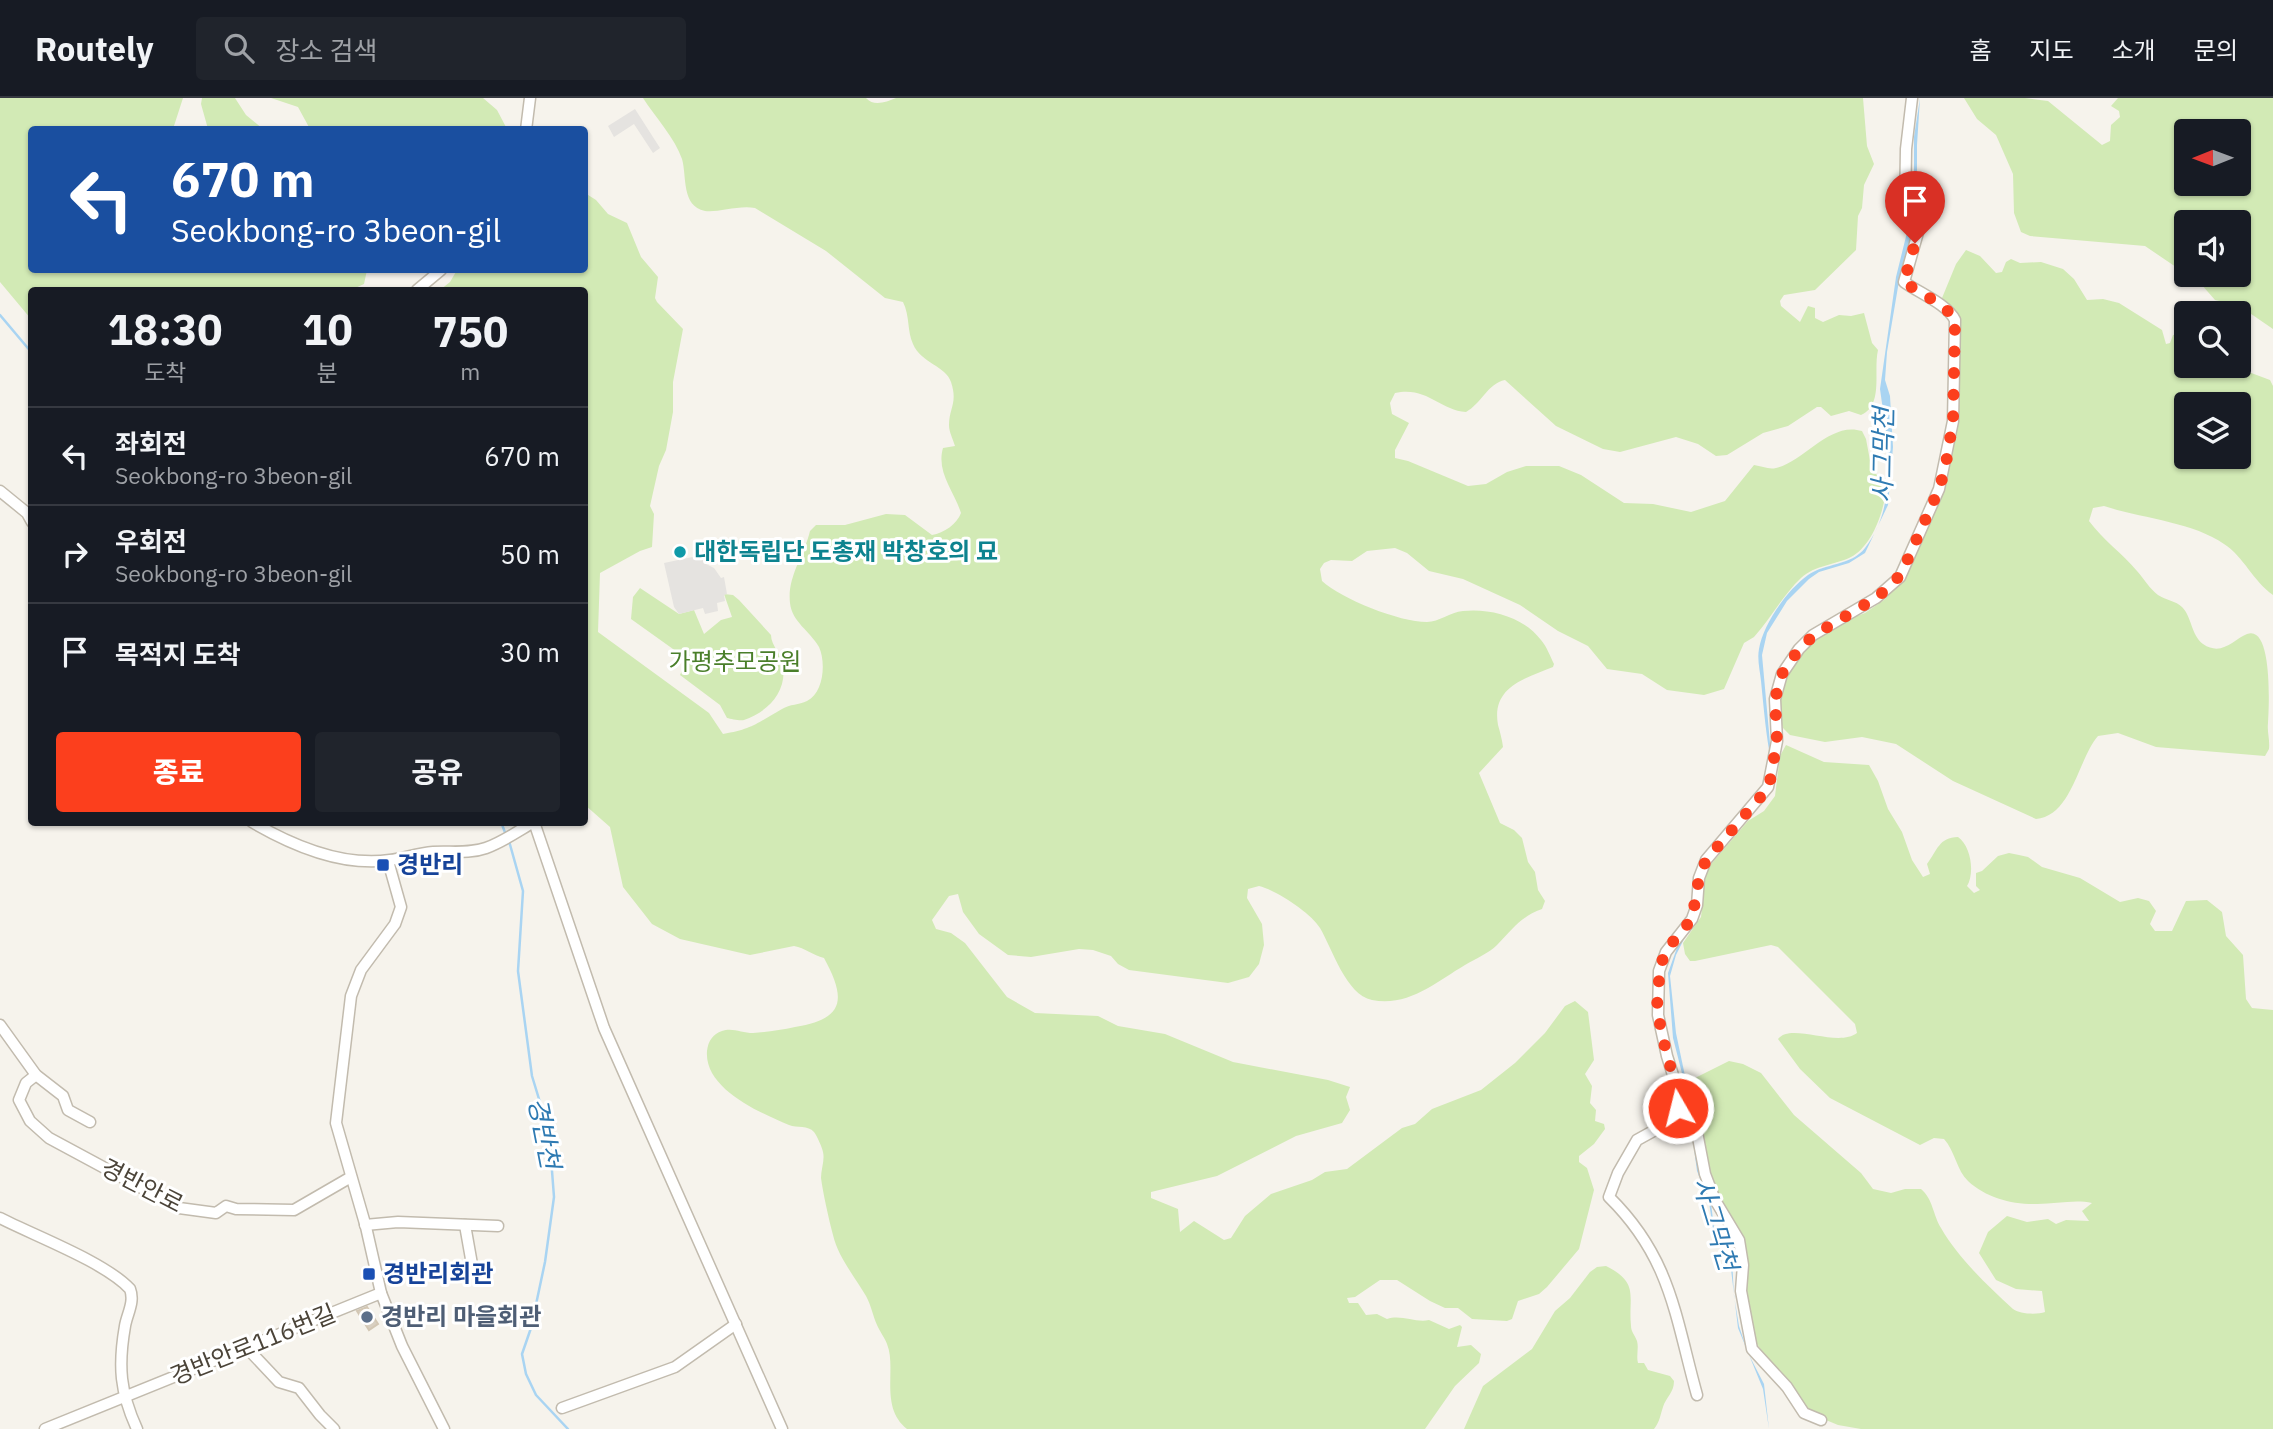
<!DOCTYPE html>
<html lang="ko">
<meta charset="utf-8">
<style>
body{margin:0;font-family:"IBM Plex Sans","Noto Sans KR",sans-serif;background:#20242c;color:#f1f3f6;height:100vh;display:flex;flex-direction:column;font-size:26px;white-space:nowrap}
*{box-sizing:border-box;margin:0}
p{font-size:23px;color:#9ea1a6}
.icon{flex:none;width:38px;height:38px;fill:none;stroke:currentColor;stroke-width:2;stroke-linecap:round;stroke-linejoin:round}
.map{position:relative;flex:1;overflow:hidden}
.side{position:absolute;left:28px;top:189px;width:560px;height:539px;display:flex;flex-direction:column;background:#171b24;border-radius:7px;box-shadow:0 2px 5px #0004}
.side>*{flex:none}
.top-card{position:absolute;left:28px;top:28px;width:560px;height:147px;border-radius:7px;box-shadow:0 2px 5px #0004;background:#1a4fa0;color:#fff;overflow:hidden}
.needle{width:46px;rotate:269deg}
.tools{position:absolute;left:2174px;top:21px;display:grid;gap:14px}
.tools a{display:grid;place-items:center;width:77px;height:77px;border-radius:7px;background:#171b24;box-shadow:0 2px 5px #0004;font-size:35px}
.pin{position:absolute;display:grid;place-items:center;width:60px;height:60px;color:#fff;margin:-72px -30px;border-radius:50% 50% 50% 0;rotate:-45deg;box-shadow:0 0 7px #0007}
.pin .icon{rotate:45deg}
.me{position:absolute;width:77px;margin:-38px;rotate:352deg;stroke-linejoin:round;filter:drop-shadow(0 0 5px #0008)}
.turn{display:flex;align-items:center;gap:24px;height:147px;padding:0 28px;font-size:32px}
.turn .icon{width:91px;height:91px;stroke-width:2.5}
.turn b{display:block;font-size:49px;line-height:60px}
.eta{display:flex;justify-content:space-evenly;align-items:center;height:119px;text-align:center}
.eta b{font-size:42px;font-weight:800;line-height:49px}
.cta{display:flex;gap:14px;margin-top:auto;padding:14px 28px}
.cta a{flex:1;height:80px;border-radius:7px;background:#fc3f1d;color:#fff;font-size:28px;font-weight:800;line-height:80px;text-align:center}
.cta a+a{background:#20242c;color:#f1f3f6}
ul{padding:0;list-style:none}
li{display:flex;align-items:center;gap:21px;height:98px;padding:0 28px;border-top:2px solid #363941}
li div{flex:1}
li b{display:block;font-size:26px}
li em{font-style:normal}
header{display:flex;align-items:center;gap:42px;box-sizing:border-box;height:98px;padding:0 35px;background:#171b24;border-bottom:2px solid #363941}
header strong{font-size:33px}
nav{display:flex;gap:38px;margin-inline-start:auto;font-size:24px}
.search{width:490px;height:63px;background:#20242c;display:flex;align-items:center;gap:18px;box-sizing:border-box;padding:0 24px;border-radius:7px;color:#9ea1a6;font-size:26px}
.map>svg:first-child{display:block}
</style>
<header>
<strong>Routely</strong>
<div class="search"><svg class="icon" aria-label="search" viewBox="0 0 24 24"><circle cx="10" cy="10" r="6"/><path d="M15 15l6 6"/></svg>장소 검색</div>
<nav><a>홈</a><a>지도</a><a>소개</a><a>문의</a></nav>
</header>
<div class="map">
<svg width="2273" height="1331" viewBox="0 0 2273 1331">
<rect width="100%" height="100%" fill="#f6f3ec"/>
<g fill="#d2eab5" fill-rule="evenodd">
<path d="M0,0H183L173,31L32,32V172H367L364,186L351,192H32L31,221L0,184Z"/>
<path d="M202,0H235L246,17L263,31H208L201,6Z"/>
<path d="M271,0H483L497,12L507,31H310L298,9Z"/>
<path d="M643,0H866C874,9 886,4 896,0H1863L1867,48L1874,66L1864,87L1862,110L1858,118L1856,152L1815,192L1784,197L1780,203L1781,208L1800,224L1808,208L1815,210V220L1823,224L1839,217L1851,218L1864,215L1872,245L1878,252C1873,273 1884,307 1861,317L1849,313L1831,318L1821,309H1817L1788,328L1763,335L1727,357L1716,358L1698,346L1676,339L1620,354L1603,351L1556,328L1505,282C1488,285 1481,306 1466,314C1439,312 1427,288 1395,295L1390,305L1392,316L1409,325L1395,352V360L1408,363L1468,388L1486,386L1507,374L1526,368H1559L1581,377L1624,405L1653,406L1691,414L1725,403L1754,367C1762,368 1769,372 1776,370C1805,363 1830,323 1862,333L1866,341L1872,373L1886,384C1887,407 1873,448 1851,459C1835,467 1815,467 1801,480C1783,497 1771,520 1754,539L1744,545L1724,591L1704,597L1667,592L1642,576L1607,571L1588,548L1558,533L1520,507L1463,481L1429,473L1407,455L1395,450L1367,453L1352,463L1331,462L1324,465L1320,471L1322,483C1342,501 1399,524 1427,524C1439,524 1450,514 1463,513C1490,510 1524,519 1541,542C1547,549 1550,558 1554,566L1553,569C1527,580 1491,588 1498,627C1500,634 1502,641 1503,649L1479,675L1500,725L1514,732L1522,740L1528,764L1535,774L1538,792L1545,803L1542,811C1520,819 1513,831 1497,847C1489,855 1475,861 1465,867C1436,884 1409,909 1372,902C1346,897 1332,850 1320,830C1311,815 1276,792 1259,788L1248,791L1247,800L1262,826L1264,847L1259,866L1249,879L1228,885L1129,872L1118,866L1111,858L1093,852L1079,851L1031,859L1008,857L979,836L963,814L958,796L949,798L932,822L936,831L951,835L965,845L1007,899L1035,915L1098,918L1118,928L1165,936L1233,964L1328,982L1350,989L1346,999L1350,1012L1342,1025L1296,1038L1217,1078L1151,1094V1100L1178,1111L1180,1134L1194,1123L1224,1142L1231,1140L1245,1118L1271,1096L1312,1082L1325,1074L1347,1071L1402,1030L1415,1026L1432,1011L1481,992L1515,965L1545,935L1565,908L1575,903L1588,914L1594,962L1585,976L1592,988L1590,1005L1596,1012L1595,1023L1604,1026L1605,1031L1594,1046L1579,1058V1064L1587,1070L1594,1092L1579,1151L1547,1189L1539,1196L1518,1203L1512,1221L1507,1223L1472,1221L1458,1210H1445L1430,1203L1397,1182H1380L1355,1199L1347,1200L1349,1205H1358L1366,1217L1377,1216L1387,1221C1401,1216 1415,1225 1429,1222L1449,1231L1460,1227L1462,1229L1457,1249L1471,1247L1481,1256L1479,1265L1455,1288L1425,1331H907C879,1309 897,1270 887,1246C885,1240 880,1234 877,1227C873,1218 871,1207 866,1198C855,1179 838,1159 833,1137C829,1122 823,1095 821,1080C821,1071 825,1062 823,1054C822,1049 817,1038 814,1034C808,1027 797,1030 789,1027C761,1015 704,991 707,953C708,943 713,936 722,933C732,929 742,935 753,935C768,934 781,932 795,929C844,921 847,902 824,860C813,857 805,850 794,848L750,857L680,841L652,826L623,789L610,729L585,707L584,192H440L450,184L457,172H584L585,95L596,102L608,116L627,125L641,159L658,179L655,200L657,204L683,231L673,284V314L666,352L659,368L650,408L654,416L652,449L640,453L600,475L598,534L709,615L723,636C753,631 757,625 782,611C790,606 799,607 807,603C824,595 826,564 819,549C810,533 792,524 790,505C787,479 804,458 810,433L816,427H845L886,416L905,417L932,437C944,435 957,426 961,415C954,393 936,374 943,350L955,348C953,341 949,334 949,327C949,310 958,305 951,284C946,268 921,265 913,246C907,233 910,218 903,204L885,200L826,153L755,110C738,107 717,115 705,113C681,108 687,78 682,61C675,40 655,19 643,0Z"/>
<path d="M1964,0H2025L2048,3L2102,47L2110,43L2111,27L2120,19L2119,13L2111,8L2118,0H2273V231L2238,207L2215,202L2201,186L2145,148L2030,138L2021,134L2014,115L2013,76L1996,37L1977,21ZM2186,33H2238V86H2186ZM2186,124H2238V177H2186Z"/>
<path d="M1966,152L1980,158L1996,175L2002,174L2006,164L2011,161L2020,165L2041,164L2063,171L2074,181L2087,202L2103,201L2119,205L2162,232L2166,246L2170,245L2173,237L2186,235V268H2236L2233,273L2238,279L2246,273L2270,282L2273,288V497C2253,483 2244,459 2224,446C2193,424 2140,420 2104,408L2093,410L2089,423C2103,442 2122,455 2137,473C2144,481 2150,491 2158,497C2166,502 2176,503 2182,509C2192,519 2191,537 2203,546C2222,559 2234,541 2247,536C2273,526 2269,610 2268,625C2267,634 2270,642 2269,651L2265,658L2156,649L2118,635L2098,638C2078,661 2072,718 2036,721L1953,683L1896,646L1862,639L1825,644L1790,637L1783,630L1778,613L1777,601L1784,577L1811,543L1839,525L1865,515L1884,502L1898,488L1917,456L1944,392L1949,371L1956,324L1958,221L1955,213L1942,200L1956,166ZM2186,306H2238V359H2186Z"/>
<path d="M640,490L679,516L694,512L704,536L721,522L732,519L724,496L733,497L739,502L771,537C771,548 782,556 783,568C787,595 767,614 744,622C740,623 731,621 727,620L720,607L680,577L687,561L631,521L633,499Z"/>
<path d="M1786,647L1824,664L1869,667L1878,683L1888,711L1902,734L1912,762L1923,779L1930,776L1927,766C1937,753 1939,739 1958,739C1971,748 1975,775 1967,788L1974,795L1980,792L1976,788V775L1982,773L1998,758L2009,755L2019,757L2028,759L2042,769L2080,780L2120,804L2138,800L2149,803L2156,813L2150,826L2155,833H2172L2186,803L2207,802L2222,814L2226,838L2243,857L2246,901L2252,910L2273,912V1331H1861L1838,1327L1809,1315L1775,1273L1755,1243L1746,1208L1741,1140L1712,1085L1698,1027L1694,986L1695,980L1729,963L1743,966L1761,975L1794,1017L1861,1075L1873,1091L1891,1095L1905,1091H1921C1933,1101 1933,1117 1941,1130C1959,1161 1987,1187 2013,1211C2019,1216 2037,1217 2045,1214L2042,1193L2016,1191L1996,1182L1979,1155L1988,1134L2007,1118L2027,1124L2048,1121L2056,1126L2066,1122L2089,1123L2082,1113L2092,1105C2073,1101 2052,1107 2033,1106C2010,1106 1985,1099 1968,1083C1957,1073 1955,1053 1944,1041L1934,1040L1920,1047L1830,1000L1800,971L1778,941C1791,924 1837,950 1857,935L1855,926L1778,849L1771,847L1695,863H1690L1685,856L1683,845L1701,819L1706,772L1748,723L1764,713L1775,698L1780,658Z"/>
<path d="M1606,1168C1640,1185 1628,1198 1631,1228C1631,1234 1635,1237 1637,1243C1639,1250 1636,1258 1638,1265H1644L1648,1272L1670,1278L1674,1283C1674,1295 1666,1299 1663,1309C1660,1318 1660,1323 1654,1331H1464L1483,1288L1532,1251L1555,1213L1570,1200L1590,1174L1597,1169Z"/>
</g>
<g fill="#e5e3e0">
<path d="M635,11L660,50L653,55L634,26L614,39L608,28Z"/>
<path d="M702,457L704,465L714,470L721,480L724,479L727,496L724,497L725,503L717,505L718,513L705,516L703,510L679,516L674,509L664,465Z"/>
</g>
<g fill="#a9d4f2">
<path d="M1920,0L1917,47V114L1899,183L1887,254L1885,282L1890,298L1893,349L1888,407L1865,455L1849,465L1819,474L1809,481L1787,503L1767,535L1762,557L1772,667C1766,639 1764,612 1761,583C1760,573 1757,561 1759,551C1763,526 1787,492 1808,477C1825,465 1851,468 1865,450C1900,405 1887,342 1880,291L1896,179L1914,106V39Z"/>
<path d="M1687,835L1676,857L1670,878L1676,935L1689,997L1692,1034L1700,1073L1711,1105L1714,1130L1732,1161L1734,1198L1739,1228L1748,1255L1764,1286L1769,1331L1763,1291L1738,1230L1730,1163L1713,1131L1709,1104L1697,1073L1686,991L1673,940L1668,875L1678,847Z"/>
</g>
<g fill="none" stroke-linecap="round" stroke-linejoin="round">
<g stroke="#a9d4f2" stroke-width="2.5">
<path d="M0,217L32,255"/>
<path d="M501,724L506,737"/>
<path d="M509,743L523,793L518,873L532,978L549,1034L554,1099L545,1164L531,1230L522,1256L526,1276L536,1297L568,1331"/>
</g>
</g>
<path fill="#d8cfc1" stroke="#d3c7b4" stroke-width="2" d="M367,1209L378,1226L369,1232L357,1213Z"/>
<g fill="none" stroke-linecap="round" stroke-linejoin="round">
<defs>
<g id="minor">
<path d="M526,32L530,0"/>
<path d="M417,192L441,172"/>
<path d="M0,393L27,415L32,424"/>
<path d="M252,724C293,748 342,769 390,762C405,760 418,755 433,754C451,753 469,756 486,750C503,744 518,733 534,724"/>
<path d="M534,724L604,930L782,1331"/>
<path d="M388,763L401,809L395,826L361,872L351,898L336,1025L366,1129L381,1195L402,1248L444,1331"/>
<path d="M0,927L36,977L63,998L68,1012L90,1024"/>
<path d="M36,977L26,985L19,1002L30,1023L49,1040L179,1110L216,1115L226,1108L236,1111L294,1112L351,1079"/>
<path d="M1679,1002L1692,1008L1705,1076L1715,1102L1739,1142L1743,1167L1741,1193L1752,1251L1787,1289L1804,1315L1821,1322"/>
<path d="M0,1120C35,1138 105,1164 130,1191C135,1204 127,1216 125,1228C118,1268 120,1294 137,1331"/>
<path d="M365,1127L398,1124L498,1128"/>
<path d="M465,1127L473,1172"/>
<path d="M246,1249L279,1284L299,1290L320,1317L334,1331"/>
<path d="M1697,1297C1675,1218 1671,1160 1609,1099L1618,1075L1637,1042L1666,1026L1678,1011V993L1667,958L1658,917L1659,873L1666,854L1692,821L1697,807L1699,780L1706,762L1768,689L1777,643L1775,601L1782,576L1799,551L1813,537L1876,500L1900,479L1939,391L1953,323L1955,222C1947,206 1919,195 1904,184L1919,131L1905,113L1906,51L1912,0"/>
<path d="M562,1310L675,1269L736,1226"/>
<path d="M45,1331L381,1195"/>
</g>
</defs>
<use href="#minor" stroke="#c2bbae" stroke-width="13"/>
<use href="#minor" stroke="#fff" stroke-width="10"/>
</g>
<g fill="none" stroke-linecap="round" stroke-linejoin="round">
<path stroke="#fc3f1d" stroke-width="12" stroke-dasharray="0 21.6" d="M1678,1010V993L1667,958L1658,917L1657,900L1661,865L1671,846L1692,821L1699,780L1706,762L1769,689L1777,643L1775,601L1782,576L1799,551L1814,537L1876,500L1894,485L1903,472L1939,391L1945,371L1953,323L1955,222C1947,207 1919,195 1904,184L1915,145"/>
</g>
<circle fill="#0f9aa8" stroke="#fff" stroke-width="2.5" cx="680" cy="454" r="7"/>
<g fill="#1a4fb4" stroke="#fff" stroke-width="2.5">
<rect x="376" y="760" width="14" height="14" rx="3.5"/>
<rect x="362" y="1169" width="14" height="14" rx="3.5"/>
</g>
<circle fill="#5c6f8a" stroke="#fff" stroke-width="2.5" cx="367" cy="1219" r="7"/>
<g text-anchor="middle" stroke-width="6" stroke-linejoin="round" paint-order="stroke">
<g font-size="24" font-weight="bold" fill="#0d838f" stroke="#fff" text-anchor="start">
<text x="694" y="462">대한독립단 도총재 박창호의 묘</text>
</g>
<g font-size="24" fill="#4a7f2a" stroke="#fff">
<text x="735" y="572">가평추모공원</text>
</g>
<g font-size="24" font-weight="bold" fill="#164399" stroke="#fff" text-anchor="start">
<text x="397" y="775">경반리</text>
<text x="383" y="1184">경반리회관</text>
</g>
<g font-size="24" fill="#4b4439" stroke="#fff">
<text transform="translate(142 1088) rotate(27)" y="8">경반안로</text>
<text transform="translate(253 1247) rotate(-22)" y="8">경반안로116번길</text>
</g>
<g font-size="24" font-weight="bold" fill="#4e5e75" stroke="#fff" text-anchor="start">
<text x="381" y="1227">경반리 마을회관</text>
</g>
<g font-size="26" font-style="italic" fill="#2e7ab2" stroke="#fff">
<text transform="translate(1883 357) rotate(-89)" y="9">사그막천</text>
<text transform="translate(544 1035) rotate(79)" y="9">경반천</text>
<text transform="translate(1715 1126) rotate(73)" y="9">사그막천</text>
</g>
</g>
</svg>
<div class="tools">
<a><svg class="needle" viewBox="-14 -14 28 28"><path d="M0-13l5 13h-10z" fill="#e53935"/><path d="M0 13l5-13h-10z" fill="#9ea1a6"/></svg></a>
<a><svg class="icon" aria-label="sound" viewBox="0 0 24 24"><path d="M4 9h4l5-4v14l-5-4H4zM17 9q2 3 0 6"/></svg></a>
<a><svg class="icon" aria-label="search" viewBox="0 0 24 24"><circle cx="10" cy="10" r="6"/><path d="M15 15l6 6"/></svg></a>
<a><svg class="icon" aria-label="layers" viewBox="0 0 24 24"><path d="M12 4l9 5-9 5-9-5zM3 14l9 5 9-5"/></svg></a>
</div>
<div class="pin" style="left:1915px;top:145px;background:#d93025"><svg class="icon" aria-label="arrive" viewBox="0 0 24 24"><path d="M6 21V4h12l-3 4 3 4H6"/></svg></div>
<svg class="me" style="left:1678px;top:1010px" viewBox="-20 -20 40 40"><circle r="17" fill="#fc3f1d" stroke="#fff" stroke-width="3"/><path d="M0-11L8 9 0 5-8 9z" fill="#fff"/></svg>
<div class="top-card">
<div class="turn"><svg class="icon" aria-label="left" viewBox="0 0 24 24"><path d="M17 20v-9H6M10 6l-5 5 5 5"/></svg><div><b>670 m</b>Seokbong-ro 3beon-gil</div></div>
</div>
<section class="side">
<div class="eta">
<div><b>18:30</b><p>도착</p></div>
<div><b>10</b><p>분</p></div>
<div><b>750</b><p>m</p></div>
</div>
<ul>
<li><svg class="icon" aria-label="left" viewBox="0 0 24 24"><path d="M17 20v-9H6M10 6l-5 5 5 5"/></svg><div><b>좌회전</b><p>Seokbong-ro 3beon-gil</p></div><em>670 m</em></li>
<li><svg class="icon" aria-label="right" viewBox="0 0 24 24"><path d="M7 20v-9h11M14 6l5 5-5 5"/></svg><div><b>우회전</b><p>Seokbong-ro 3beon-gil</p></div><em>50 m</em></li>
<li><svg class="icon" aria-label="arrive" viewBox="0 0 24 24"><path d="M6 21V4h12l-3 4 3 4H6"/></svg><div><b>목적지 도착</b></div><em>30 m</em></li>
</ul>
<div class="cta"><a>종료</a><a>공유</a></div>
</section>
</div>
